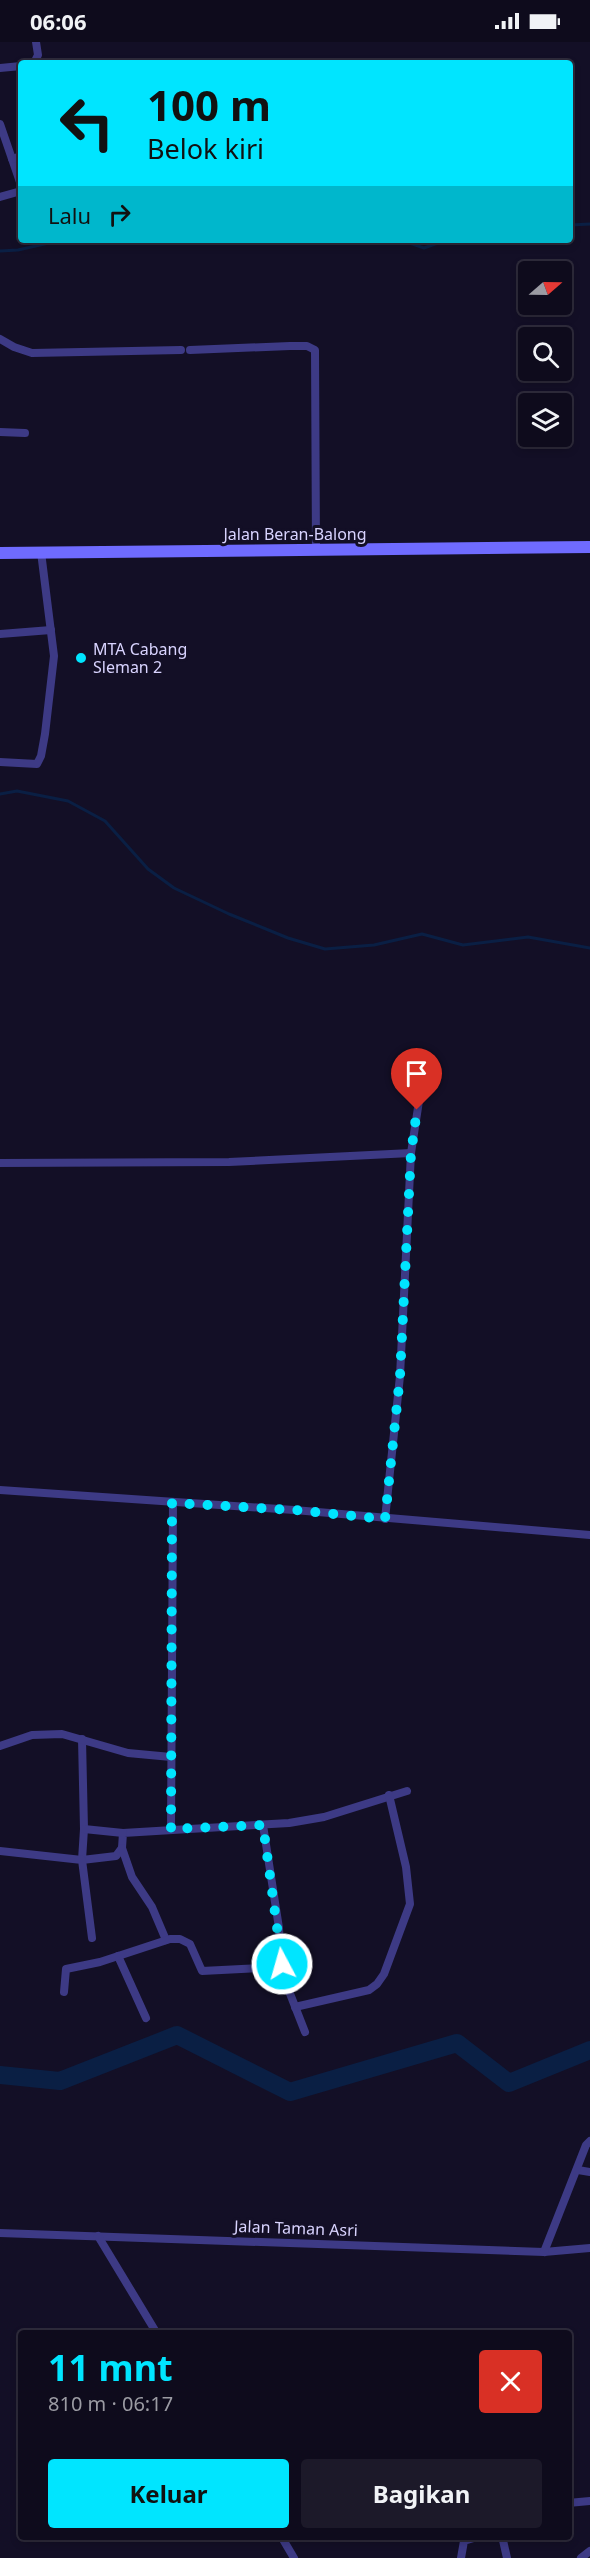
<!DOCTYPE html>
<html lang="id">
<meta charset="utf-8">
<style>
body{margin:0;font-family:"Noto Sans",sans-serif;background:#1c1929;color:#f1f3f6;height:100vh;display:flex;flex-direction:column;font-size:22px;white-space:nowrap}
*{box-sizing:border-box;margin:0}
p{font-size:20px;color:#9b9ba3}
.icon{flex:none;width:33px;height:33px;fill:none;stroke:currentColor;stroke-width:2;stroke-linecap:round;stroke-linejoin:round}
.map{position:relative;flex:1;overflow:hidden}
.details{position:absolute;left:18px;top:2288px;width:554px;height:210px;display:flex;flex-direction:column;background:#0e0b1c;border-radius:6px;box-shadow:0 3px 9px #0003,0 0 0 2px #2e2b3b}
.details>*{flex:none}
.guide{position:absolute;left:18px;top:18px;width:555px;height:183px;border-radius:6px;box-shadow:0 3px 9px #0003,0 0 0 2px #2e2b3b;background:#00e5ff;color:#111;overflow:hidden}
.needle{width:39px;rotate:70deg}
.controls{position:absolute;left:518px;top:219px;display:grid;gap:12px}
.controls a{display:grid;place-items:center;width:54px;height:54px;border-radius:6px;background:#0e0b1c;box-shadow:0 3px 9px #0003,0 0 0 2px #2e2b3b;font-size:30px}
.pin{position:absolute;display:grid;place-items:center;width:51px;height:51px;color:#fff;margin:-62px -26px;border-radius:50% 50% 50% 0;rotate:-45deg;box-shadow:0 0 6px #0007}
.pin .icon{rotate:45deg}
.me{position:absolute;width:66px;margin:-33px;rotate:354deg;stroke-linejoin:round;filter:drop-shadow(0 0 4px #0008)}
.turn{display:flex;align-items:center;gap:21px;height:126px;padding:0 30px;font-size:27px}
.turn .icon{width:78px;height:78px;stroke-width:2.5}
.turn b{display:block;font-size:42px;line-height:51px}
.then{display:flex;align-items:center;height:57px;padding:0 30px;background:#0003;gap:12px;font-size:22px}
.round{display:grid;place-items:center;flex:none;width:63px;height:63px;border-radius:6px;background:#1c1929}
.head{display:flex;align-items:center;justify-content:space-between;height:102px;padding:0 30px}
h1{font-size:36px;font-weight:700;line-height:45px;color:#00e5ff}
.button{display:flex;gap:12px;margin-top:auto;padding:12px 30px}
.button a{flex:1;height:69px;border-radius:6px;background:#00e5ff;color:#111;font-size:24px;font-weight:700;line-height:69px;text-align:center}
.button a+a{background:#1c1929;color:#f1f3f6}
.status{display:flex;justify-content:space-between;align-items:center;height:42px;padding:0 30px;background:#0e0b1c;direction:ltr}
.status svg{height:16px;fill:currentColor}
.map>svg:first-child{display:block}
</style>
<div class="status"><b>06:06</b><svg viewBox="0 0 49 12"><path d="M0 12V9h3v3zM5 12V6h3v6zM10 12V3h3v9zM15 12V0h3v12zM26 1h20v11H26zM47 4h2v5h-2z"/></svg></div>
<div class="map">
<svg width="590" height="2516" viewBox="0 0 590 2516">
<rect width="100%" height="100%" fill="#130f26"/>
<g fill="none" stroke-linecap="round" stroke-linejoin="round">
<g stroke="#0a1f44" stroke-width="3">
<path d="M570,183L590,182"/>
<path d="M401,198L424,206L446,198"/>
<path d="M0,209L18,208L62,198"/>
<path d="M0,752L17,749L68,759L105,779L148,827L174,846L229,872L288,896L325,907L374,903L422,892L463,903L528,895L590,906"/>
</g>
<path stroke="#0a1f44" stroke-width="18" d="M0,2033L60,2039L177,1993L290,2050L457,2001L509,2041L590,2008"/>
<g stroke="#3d3a85" stroke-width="8">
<path d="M34,21L38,13L36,0"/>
<path d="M0,26L21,24"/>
<path d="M0,82L21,143"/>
<path d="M12,117L21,114"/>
<path d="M0,155L21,149"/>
<path d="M0,297L14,305L32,311L181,308"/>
<path d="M190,308L290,304H307L315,308L316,509"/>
<path d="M0,390L25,391"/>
<path d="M0,592L51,588"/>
<path d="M0,720L37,722L41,714L45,692L54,614L41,510"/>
<path d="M0,1121L229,1120L411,1111"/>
<path d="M0,1448L294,1468L590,1493"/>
<path d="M385,1477L400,1334L411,1111L421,1046"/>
<path d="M82,1697L84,1787L82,1818L116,1814L122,1806L123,1791L289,1781L324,1775L407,1749"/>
<path d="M0,1704L32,1693L62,1692L128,1711L171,1715"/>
<path d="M84,1787L123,1791"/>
<path d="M171,1787L173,1461"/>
<path d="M122,1806L132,1835L152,1865L166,1898"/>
<path d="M0,1809L82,1818L92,1896"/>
<path d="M118,1914L146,1976"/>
<path d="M280,1926L305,1990"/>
<path d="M64,1950L66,1927L100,1920L170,1897H180L190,1902L202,1929L281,1925L279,1886L263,1783"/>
<path d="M295,1965L369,1948L377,1942L384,1932L410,1862L406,1825L389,1753"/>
<path d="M578,2128L590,2130"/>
<path d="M0,2191L544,2210L590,2206"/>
<path d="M98,2194L156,2290"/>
<path d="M544,2210L586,2103L590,2099"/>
<path d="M568,2461L590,2459"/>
<path d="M281,2494L294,2516"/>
<path d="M502,2494L507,2516"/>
<path d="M461,2516L464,2499L480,2494"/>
<path d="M581,2516L590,2509"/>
</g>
<path stroke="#6f6bff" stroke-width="12" d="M0,511L590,505"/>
</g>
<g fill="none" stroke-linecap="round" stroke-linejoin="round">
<path stroke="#00e5ff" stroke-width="10" stroke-dasharray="0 18" d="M282,1922L263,1783L171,1787L172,1461L294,1468L385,1477L400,1334L411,1111L417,1068"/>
</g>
<circle fill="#00e5ff" stroke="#130f26" stroke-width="2" cx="81" cy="616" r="6"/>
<g text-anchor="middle" stroke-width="6" stroke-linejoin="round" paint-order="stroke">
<g font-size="16" fill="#d9d4ff" stroke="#130f26">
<text x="295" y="498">Jalan Beran-Balong</text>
<text transform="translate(296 2186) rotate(2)" y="6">Jalan Taman Asri</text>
</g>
<g font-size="16" fill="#d9d4ff" stroke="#130f26" text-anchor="start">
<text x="93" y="613">MTA Cabang<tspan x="93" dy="18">Sleman 2</tspan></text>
</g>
</g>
</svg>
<div class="controls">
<a><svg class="needle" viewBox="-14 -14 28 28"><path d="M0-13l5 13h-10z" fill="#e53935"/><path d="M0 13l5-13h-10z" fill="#9b9ba3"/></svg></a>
<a><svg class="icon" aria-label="search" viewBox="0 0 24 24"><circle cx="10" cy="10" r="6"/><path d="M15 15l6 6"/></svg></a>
<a><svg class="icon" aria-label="layers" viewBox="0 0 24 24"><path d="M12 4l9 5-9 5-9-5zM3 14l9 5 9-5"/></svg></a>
</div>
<div class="pin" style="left:417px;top:1068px;background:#d93025"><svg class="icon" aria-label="arrive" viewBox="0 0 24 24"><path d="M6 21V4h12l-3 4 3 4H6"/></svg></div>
<svg class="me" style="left:282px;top:1922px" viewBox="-20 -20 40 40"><circle r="17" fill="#00e5ff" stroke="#fff" stroke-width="3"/><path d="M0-11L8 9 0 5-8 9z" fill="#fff"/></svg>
<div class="guide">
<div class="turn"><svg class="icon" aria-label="left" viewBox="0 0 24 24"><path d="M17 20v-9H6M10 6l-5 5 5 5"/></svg><div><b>100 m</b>Belok kiri</div></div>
<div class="then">Lalu<svg class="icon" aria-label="right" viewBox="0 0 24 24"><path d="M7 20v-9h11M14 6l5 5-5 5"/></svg></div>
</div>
<section class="details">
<div class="head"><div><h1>11 mnt</h1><p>810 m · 06:17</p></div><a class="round" style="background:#d93025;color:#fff"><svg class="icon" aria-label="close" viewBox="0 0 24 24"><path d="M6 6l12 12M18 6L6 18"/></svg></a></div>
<div class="button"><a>Keluar</a><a>Bagikan</a></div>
</section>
</div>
